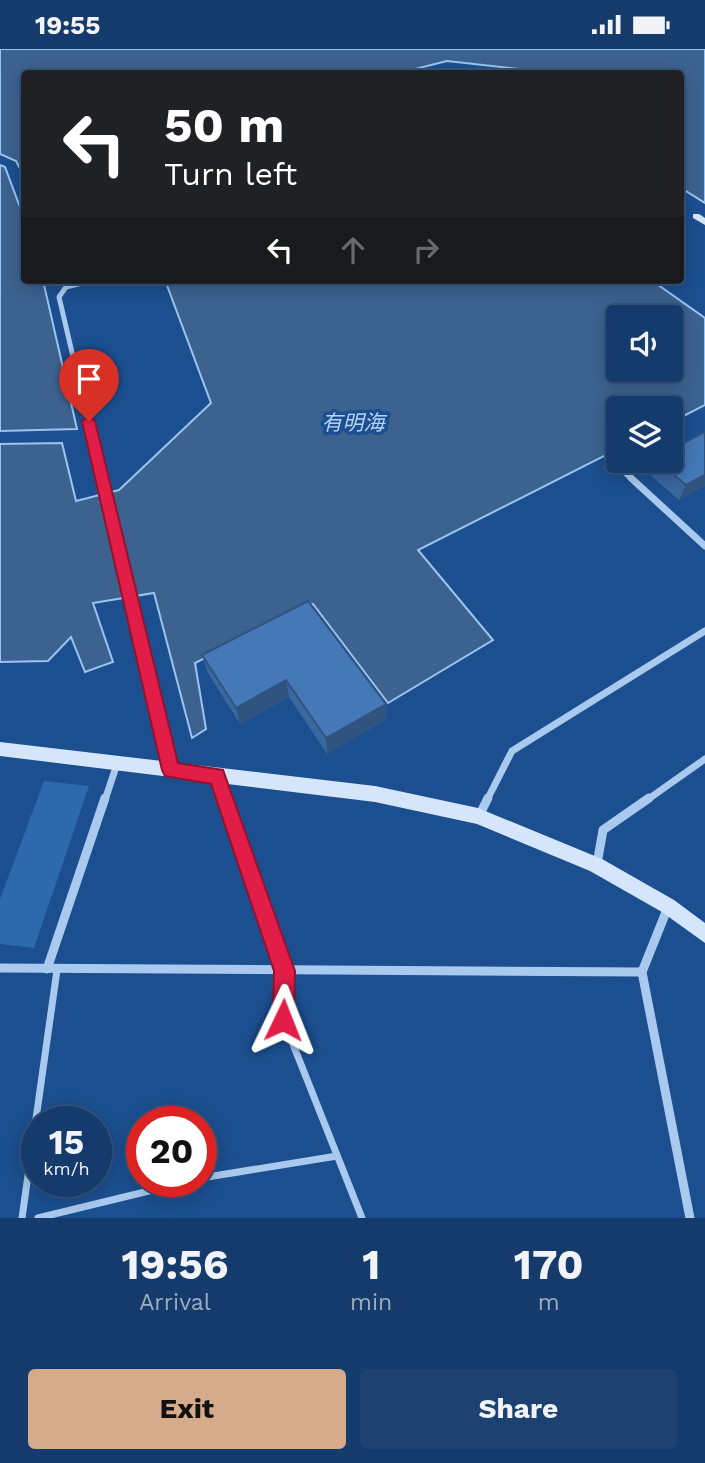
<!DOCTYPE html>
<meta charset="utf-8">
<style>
body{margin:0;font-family:"Work Sans","Noto Sans JP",sans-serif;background:#1d4271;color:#f1f3f6;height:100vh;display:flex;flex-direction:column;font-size:26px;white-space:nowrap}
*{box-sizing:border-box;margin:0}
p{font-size:23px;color:#9dadc1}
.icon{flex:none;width:38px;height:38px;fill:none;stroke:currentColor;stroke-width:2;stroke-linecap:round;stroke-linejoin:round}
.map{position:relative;height:1169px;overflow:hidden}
.panel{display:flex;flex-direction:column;background:#143b6b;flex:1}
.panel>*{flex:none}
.top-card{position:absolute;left:21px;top:21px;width:663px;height:214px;border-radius:7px;box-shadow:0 4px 18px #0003,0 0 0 2px #33557e;background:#202124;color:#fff;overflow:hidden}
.controls{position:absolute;left:606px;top:256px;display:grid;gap:14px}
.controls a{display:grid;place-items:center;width:77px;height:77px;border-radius:7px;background:#143b6b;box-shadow:0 4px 18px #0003,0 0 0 2px #33557e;font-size:35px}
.speed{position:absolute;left:21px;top:1057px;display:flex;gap:14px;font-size:35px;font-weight:700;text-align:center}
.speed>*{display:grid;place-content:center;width:91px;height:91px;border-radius:50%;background:#143b6b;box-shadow:0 4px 18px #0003,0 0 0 2px #33557e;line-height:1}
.speed small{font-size:18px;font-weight:400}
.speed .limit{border:10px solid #d22;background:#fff;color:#111}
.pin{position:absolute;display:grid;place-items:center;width:60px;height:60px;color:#fff;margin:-72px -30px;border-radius:50% 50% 50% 0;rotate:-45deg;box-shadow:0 0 7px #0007}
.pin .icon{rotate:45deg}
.me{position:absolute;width:77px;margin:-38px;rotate:2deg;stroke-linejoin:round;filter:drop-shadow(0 0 5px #0008)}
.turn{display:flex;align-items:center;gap:24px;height:147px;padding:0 28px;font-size:32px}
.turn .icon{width:91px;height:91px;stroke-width:2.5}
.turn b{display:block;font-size:49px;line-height:60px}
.lanes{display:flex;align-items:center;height:66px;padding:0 28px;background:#0003;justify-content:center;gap:35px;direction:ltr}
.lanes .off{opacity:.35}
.eta{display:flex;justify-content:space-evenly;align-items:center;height:119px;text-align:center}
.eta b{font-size:42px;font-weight:700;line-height:49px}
.button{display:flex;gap:14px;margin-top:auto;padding:14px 28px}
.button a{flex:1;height:80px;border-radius:7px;background:#d6ab8b;color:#111;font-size:28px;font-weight:700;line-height:80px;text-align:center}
.button a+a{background:#1d4271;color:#f1f3f6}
.status{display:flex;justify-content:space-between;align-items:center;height:49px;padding:0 35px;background:#143b6b;direction:ltr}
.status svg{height:19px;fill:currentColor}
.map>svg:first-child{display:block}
</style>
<div class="status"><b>19:55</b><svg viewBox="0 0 49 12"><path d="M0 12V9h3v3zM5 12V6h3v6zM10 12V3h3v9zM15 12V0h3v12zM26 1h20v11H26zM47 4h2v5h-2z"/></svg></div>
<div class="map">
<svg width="705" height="1169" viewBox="0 0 705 1169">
<rect width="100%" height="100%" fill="#1b4f8f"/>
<path fill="#2e69ad" d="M44,732L89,737L34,899L0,895V850Z"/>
<g fill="#3c6290" stroke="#9cc4f0" stroke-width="2" fill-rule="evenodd">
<path d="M0,0H705V154L681,139V24L660,21H529L447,12L399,24H24V127L16,112L0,105Z"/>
<path d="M0,116L5,118L24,169V231H43L45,240L77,380L0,382Z"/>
<path d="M165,231H651L705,269V356L670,374V359H618V400L418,501L493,591L388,654L313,555L195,614L206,680L192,689L154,544L93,554L113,613L85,623L71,588L48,612L0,613V395L62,394L76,452L119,441L211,354ZM618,268H670V320H618Z"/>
</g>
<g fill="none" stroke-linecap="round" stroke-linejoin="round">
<g stroke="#a9c9ee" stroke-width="7">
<path d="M285,922L283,970L362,1169"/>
<path d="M201,1129L337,1107"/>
<path d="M22,1169L57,921"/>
<path d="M38,1169L190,1132"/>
</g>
<g stroke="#a9c9ee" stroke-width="5">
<path d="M94,231L66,238L59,248L102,431"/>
<path d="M625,424L633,431"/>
</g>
<g stroke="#a9c9ee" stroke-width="7">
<path d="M102,429L171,721"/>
<path d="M631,429L705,497"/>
<path d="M217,728L225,751"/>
<path d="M105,751L117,715"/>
<path d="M487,751L512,702L705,582"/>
<path d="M647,751L705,710"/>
</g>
<g stroke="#a9c9ee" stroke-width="9">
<path d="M224,749L285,922"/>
<path d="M479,767L488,749"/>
<path d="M597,815L603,781L649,749"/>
<path d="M668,858L642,923L690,1169"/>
<path d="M0,919L642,923"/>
<path d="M47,920L105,749"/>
</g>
<g fill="#d6e6fa" fill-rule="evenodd">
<path d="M693,165H699L705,169V176L693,169Z"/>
<path d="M0,693L375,737L478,759L602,810L674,851L705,874V894L662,863L590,822L477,775L375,753L0,707Z"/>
</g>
</g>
<g fill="#3a679d">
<path d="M705,383V437L679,451L648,424L654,411H670Z"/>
<path d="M202,606L386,655L385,671L327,705L289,648L240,675L208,624Z"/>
</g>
<g fill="#305480">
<path d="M705,426V437L679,451L686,436Z"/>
<path d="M286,631L289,648L240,675L236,659Z"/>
<path d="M386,655L385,671L327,705L326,689Z"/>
</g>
<g fill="#4478b7" stroke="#305480" stroke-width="2">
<path d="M705,383V426L686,436L656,411H670V401Z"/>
<path d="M308,552L386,655L326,689L286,631L236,659L202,606Z"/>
</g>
<path fill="#e11d48" stroke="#92132f" stroke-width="2" d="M89,367L95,372L178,714L223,721L295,922L294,971L291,978L283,981L276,978L273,971L274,922L211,735L165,727L162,721L82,372Z"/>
<g text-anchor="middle" stroke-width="7" stroke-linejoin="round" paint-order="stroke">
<g font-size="21" font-style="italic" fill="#b5d3f5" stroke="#1b4f8f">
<text x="353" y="381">有明海</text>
</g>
</g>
</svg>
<div class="controls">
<a><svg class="icon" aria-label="sound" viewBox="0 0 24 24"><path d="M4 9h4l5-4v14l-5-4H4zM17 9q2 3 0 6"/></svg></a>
<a><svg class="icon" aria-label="layers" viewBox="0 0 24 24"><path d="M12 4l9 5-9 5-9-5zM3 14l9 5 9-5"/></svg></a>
</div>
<div class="speed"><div>15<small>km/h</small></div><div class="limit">20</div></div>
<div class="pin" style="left:89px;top:372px;background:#d93025"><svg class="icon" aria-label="arrive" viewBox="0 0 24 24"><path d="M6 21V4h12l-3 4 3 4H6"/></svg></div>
<svg class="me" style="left:283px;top:971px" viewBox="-20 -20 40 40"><path d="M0-17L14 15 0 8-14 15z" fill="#e11d48" stroke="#fff" stroke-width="4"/></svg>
<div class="top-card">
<div class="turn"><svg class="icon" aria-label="left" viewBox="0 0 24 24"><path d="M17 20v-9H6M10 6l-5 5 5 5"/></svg><div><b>50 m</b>Turn left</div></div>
<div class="lanes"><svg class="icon" aria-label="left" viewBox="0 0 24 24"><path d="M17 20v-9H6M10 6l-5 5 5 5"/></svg><svg class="icon off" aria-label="ahead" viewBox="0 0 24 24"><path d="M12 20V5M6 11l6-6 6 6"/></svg><svg class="icon off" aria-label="right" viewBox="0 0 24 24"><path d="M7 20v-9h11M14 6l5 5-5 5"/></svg></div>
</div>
</div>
<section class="panel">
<div class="eta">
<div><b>19:56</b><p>Arrival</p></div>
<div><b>1</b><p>min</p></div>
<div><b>170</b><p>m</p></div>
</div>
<div class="button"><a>Exit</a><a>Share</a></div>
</section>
